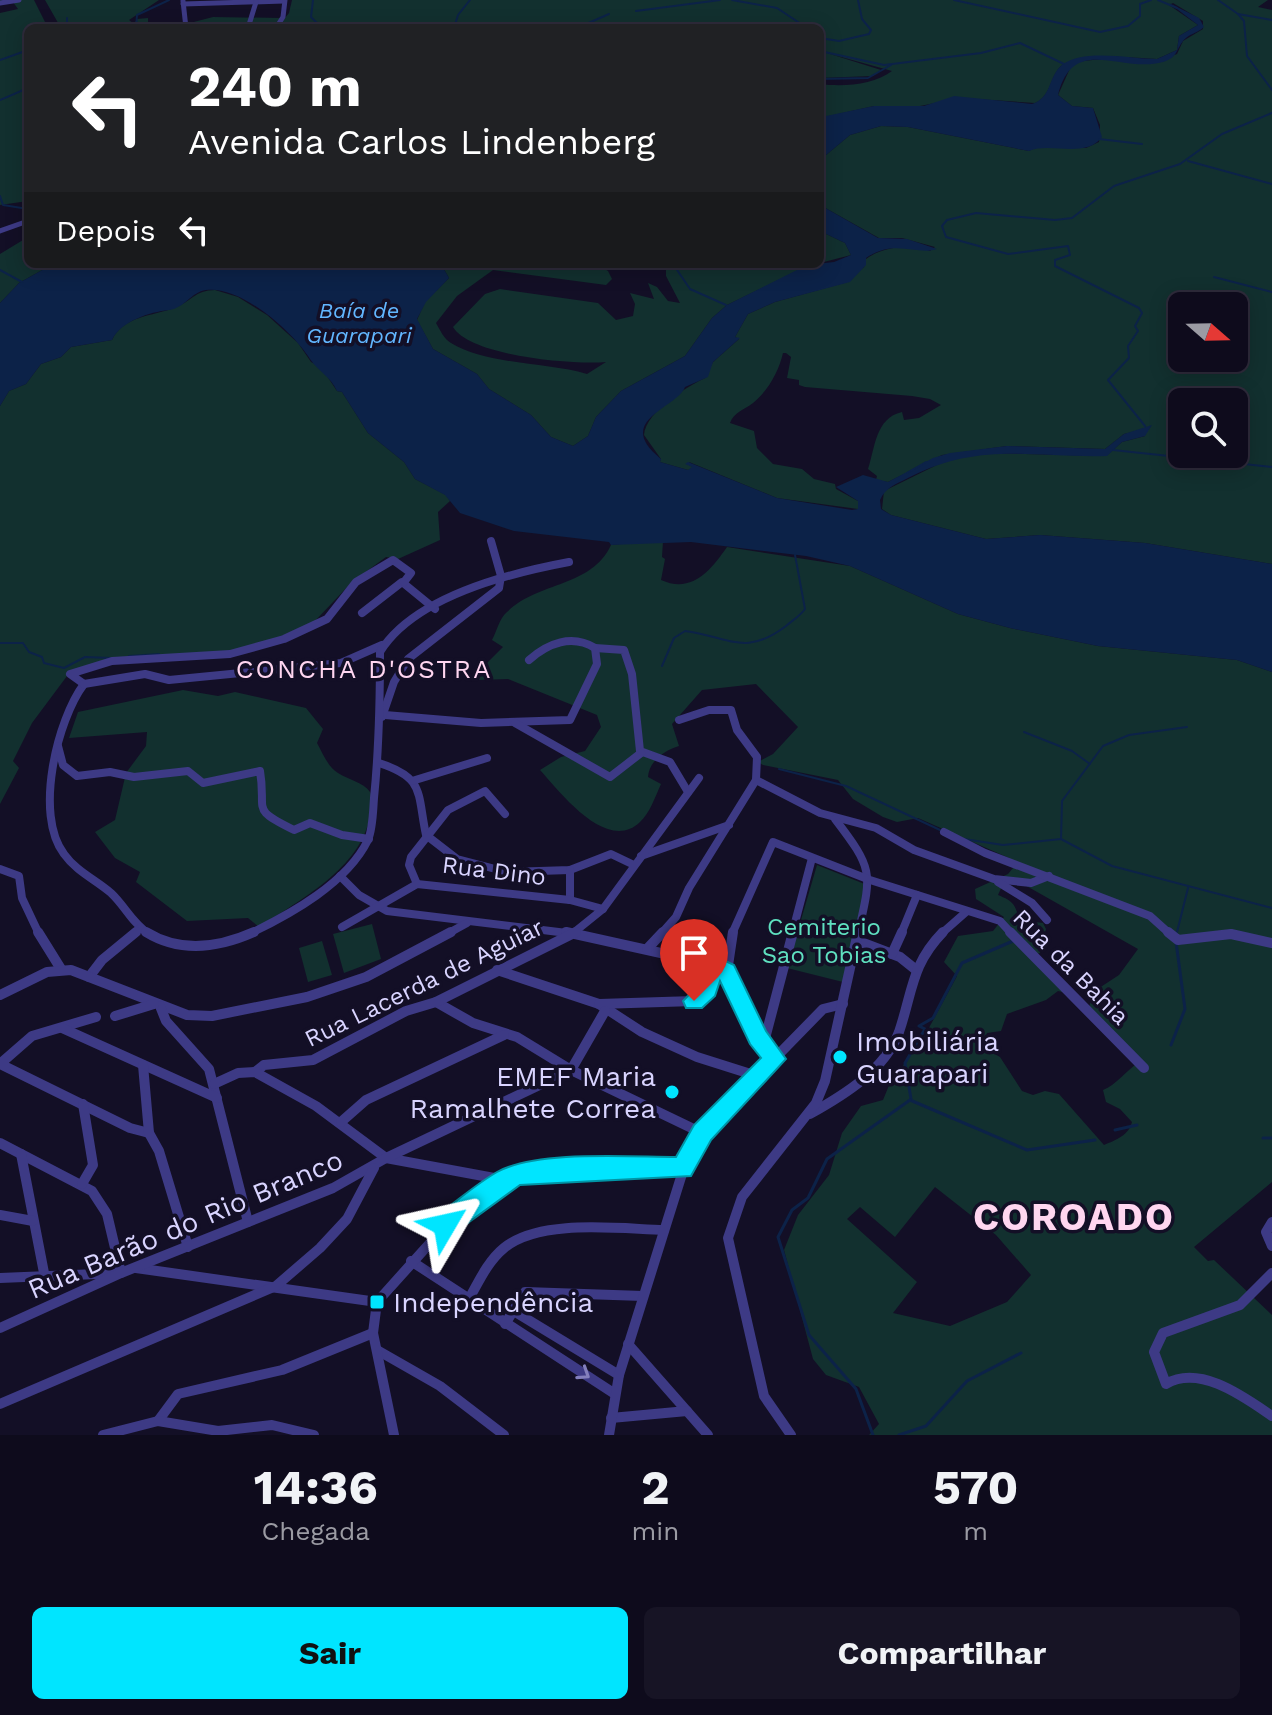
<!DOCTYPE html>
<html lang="pt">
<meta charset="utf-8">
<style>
body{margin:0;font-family:"Work Sans",sans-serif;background:#171425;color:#f1f3f6;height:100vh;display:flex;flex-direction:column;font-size:30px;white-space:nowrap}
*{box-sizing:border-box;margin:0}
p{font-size:26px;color:#9b9ba3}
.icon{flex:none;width:44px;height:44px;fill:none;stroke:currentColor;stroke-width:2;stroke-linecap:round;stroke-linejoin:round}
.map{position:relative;height:1435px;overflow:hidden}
.details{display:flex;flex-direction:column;background:#0e0b1c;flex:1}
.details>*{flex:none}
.hud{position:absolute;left:24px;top:24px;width:800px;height:244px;border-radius:12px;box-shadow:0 4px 20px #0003,0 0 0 2px #2e2b3b;background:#202124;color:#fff;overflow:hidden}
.needle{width:52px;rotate:110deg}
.tools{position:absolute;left:1168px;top:292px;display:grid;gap:16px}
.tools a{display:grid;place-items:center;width:80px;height:80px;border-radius:12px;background:#0e0b1c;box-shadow:0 4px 20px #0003,0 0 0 2px #2e2b3b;font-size:40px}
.pin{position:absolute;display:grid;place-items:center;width:68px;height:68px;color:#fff;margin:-82px -34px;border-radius:50% 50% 50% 0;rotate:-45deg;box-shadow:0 0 8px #0007}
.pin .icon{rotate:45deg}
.me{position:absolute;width:88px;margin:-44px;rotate:54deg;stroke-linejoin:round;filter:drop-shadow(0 0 6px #0008)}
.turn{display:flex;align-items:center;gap:28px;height:168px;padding:0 32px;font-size:36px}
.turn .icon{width:104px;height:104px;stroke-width:2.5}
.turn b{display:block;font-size:56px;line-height:68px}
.then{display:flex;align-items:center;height:76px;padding:0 32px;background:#0003;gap:16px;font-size:30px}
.eta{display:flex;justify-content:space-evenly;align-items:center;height:136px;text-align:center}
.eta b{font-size:48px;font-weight:700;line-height:56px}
.button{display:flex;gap:16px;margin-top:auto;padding:16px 32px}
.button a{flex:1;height:92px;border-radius:12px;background:#00e5ff;color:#111;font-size:32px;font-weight:700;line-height:92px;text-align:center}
.button a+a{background:#171425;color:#f1f3f6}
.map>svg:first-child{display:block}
</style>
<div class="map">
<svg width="1272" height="1435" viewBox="0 0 1272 1435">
<rect width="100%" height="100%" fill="#130f26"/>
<g fill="#12302f" fill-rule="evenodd">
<path d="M0,0H34L48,28H28V201L0,205V13L18,9L13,2L0,5Z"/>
<path d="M45,0H159L129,20L134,24L137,19L148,18V28H61Z"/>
<path d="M292,0H1268L1258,7L1272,10V564L1145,543L1040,535L986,539L891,515L882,509L884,491L951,458L985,453L1106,456L1122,442L1145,436L1141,430L1124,434L1105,449L1007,446L942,455L888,482L876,480L877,476L868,469C875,449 875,418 902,412L904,420L919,418L941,405L930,399L912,396L805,387L799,385V380L787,378L791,357L786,353H783C779,371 768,391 753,403C744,410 734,412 730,423L754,431L757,448L773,464L802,469L814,479L835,484L836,489L858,501V509L777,498L689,462L693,468L688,470L660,462L661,459L644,435C646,411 688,386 705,378L713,362L739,339L735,337L748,314L775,302L844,283L864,267L866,259C884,246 910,244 930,251L935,247L902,238H879L820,205V160L850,135L881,126L908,127L1029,151L1036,147L1086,148L1099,142L1100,125L1093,108L1072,106L1058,95L1072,64C1106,52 1141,69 1177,54L1183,41L1203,29V21L1173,3L1169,5L1198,25L1179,36L1177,50L1157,59C1134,58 1074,51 1059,68C1050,79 1050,97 1035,103L960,98L920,106H874L820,118V84C843,87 874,85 892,71L827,53L881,70L873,76L820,78V28H277L289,13ZM1182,306H1234V358H1182ZM1182,402H1234V454H1182Z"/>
<path d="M213,17L281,18L274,28H188L186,24Z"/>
<path d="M820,231L845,243L851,255L820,263Z"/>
<path d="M28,237V264H53L19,283L0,303V254Z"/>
<path d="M441,264H596L608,271L612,279L606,285L493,270L457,296L436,323C440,330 444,339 451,343C487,365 546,362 587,374L606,362C573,365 470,356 453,327L485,294L500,289L598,303L616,320L633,316L635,304L630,293L654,299L648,283L657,287L668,301L680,303L666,276V264H811L727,305L712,318L685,356L621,391L596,417L588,436L573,446L551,437L531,415L489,389L477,374L433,349L417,320L425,302L449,278Z"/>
<path d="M215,290L238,297L267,315L298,343L311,362L321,367L337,391L342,392L368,433L404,462L415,479L446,495L450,501L438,512L440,540L398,559L386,557L352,582L314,622L266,643L228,651L159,656L70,672L32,723L13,761L19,768L0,804V406L9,391L26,384L41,364L61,357L71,347L112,340C123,316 153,316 174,308C191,302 195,290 215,290Z"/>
<path d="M650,541H663L662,557L665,559L661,580C692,594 711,570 727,547L850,566L958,614L1010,628L1098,646L1237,660L1272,672V1182L1194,1247L1208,1261L1214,1260L1272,1315V1435H869L879,1424L859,1387L826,1375L813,1359L784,1250L798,1215L829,1175L842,1133L861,1106L883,1100L890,1083L924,1037L957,976L944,962L958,936L993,931L1004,917L976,899L975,889L1008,874L1013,868L1009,858L918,818L897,822L883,817L853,799L838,780L763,765L758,762L773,754L798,727L756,684L702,690L672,724L679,746C665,750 649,761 648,777L661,784C655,797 650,813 640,822C607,854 560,792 540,770L561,757L585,751L601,727L597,715L508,679L478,680L473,677L503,647L492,640C497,631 499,619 507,612C537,582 592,587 611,545ZM1003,884H1023L1138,949L1119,975L1093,992L1089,1008L1140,1061C1127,1070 1116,1085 1103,1090L1106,1102L1120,1109L1132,1122C1129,1135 1116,1140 1104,1145L1059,1094L1045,1091L1033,1095L1022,1091L1000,1057L982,1047L987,1033L1001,1031L1007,1014L1046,1000L1058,991L1066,993L1032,955L1040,953L1046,929L1043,923L1020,920C1014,904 1015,902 998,895ZM935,1187L996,1235L1031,1275L1007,1302L950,1326L893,1313L917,1282L847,1219L860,1207L895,1237Z"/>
<path d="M183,690L218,696L235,692L306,708L323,729L317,743C323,754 328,767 338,773C349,780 363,782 370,792C374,800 371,808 370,816C361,868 300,900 259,927L248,918L187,921L136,882L140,872L115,858L95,832L115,820L126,773L146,746L147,732L69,738L78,712Z"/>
<path d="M817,865L867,885L843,982L787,968Z"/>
<path d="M372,924L381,959L344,973L333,934Z"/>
<path d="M322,941L332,975L308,982L299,948Z"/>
</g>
<g fill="#0c2248">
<path d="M1169,3L1199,18L1204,27C1198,33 1188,34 1183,41C1176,50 1177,58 1163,62C1122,74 1073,33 1058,95L1072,106L1093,108L1102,137C1086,159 1050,142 1029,151L908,127L881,126L850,135L820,160V118L826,116L874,106H924L954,96L1032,104C1052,98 1048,76 1062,65C1083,48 1131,59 1157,59L1177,50L1179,36L1198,25Z"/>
<path d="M820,205L878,238L907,239L937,249C917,256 895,238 866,258V265L850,282L775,302L748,314L735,337L740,338L713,362L708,377L685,387C678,408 612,420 661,459L660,462L688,470L692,467L685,464L688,462L777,498L852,510L858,509V501L836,487L863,475L888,482L933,458L950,453L1007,446L1105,449L1124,434L1152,425L1145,436L1122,442L1107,456C1031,458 980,441 908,478C896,484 886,487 880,500L881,509L891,515L986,539L1040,535L1145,543L1272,564V672L1237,660L1098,646L1010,628L958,614L850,566L806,556L691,542L611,545L609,542L514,531L460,513L445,495L415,479L404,462L368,433L342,392L337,391C330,376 318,371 310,359C293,332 241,285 206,290C191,292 185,308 169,310C150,312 121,321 112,340L71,347L61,357L41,364L26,384L9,391L0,406V303L19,283L53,264H441L449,278L426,302L417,319L433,349L477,374L489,389L531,415L551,437L573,446L588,436L596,417L621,391L685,356L712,318L727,305L807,265L834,262L851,255L845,243L820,231Z"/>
</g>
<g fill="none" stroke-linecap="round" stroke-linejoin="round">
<g stroke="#0c2248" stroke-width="2">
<path d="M313,0L311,17L322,28"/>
<path d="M732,0L777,8L807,28"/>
<path d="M954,0L1100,32L1128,26L1140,16V4L1151,0"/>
<path d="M1158,0L1177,8"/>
<path d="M1218,0L1238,14L1272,20"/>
<path d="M636,11L720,0"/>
<path d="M1238,14L1244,21L1247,56L1272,90"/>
<path d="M67,18V28"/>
<path d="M136,28L137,15L169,0"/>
<path d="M454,28L458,15L470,0"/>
<path d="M577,28L609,14"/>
<path d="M820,38L839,41L869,34L871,30L862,19L858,0"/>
<path d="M820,51L884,65L981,53L1020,43L1064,64"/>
<path d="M0,60L28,50"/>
<path d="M820,79L868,78L891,65"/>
<path d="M0,100L28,88"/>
<path d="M1099,139L1142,144"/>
<path d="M1188,161L1272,184"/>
<path d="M0,196L3,205L28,209"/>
<path d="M673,264L690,289L726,305"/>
<path d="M0,270L22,282"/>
<path d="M1214,277L1272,292"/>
<path d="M1145,426L1108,380L1129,358L1128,346L1138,331L1135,326L1142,313L1139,308L1055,266V260L1070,255L1068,246L1008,254L946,237L942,226L947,220L976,213L1055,220L1072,218L1114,186L1180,164L1222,134L1272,113"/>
<path d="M1113,450L1272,467"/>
<path d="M907,473L926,462"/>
<path d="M0,643H23L29,652L42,657L44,663L64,668L85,657L111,658"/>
<path d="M129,656L159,654"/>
<path d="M662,666L674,638L685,631C730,637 745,657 786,626C793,620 800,616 805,609L795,555"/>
<path d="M1024,732L1072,751L1090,764"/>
<path d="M779,769L846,786L940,830"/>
<path d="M964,839L1003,845L1061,839L1112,866L1272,908"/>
<path d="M1061,839L1062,801L1103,746L1129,735L1187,727"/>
<path d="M1177,932L1188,888"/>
</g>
<g stroke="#0c2248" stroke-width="3">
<path d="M1171,1045L1185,1009L1176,942"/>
<path d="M911,1099L905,1063L925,1029L919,1026L933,1018L962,963L1013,941"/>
<path d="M910,1100L1027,1150L1095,1140"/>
<path d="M1115,1130L1137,1125"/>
<path d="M1263,1138H1272"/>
<path d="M873,1435L856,1389L809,1335L778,1237L792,1210L808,1198L827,1159L910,1100"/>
<path d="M899,1435L926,1426L967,1381L1021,1353"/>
</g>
<g stroke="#3d3a85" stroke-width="5">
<path d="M183,1L186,28"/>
<path d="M0,3L19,0"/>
<path d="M183,4L284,1"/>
<path d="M248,28L256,2"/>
<path d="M276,28L283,17L285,0"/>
<path d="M0,231L28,221"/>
</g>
<g stroke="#3d3a85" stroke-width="8">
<path d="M362,613L402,582L435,609"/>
<path d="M595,648L624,650L632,674L640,751L670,762L688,792"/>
<path d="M84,684C57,720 34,815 64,854C76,871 96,880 111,893C125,906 132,923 149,934"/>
<path d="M84,684L70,674L112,661L230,654L284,639L327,619L356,582L393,560L411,573L404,582"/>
<path d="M84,684L145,674L169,680L341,663L382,645"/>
<path d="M385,715L481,723L570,720L597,664L595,648C572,634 548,643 529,660"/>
<path d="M382,717L394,682L408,659L499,588L501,576L491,541"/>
<path d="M515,723L610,777L641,753"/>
<path d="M58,746L63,765L77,776L110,772L134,777L188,771L203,783L260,771C267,812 249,808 294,830L310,823L342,835L369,839"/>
<path d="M379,763C425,778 417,792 426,835L457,859L507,872L570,870L611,854L634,865"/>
<path d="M756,780L820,813L876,828L914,850L994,879L1031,883L1049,876"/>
<path d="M412,781L487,758"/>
<path d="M835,819C874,870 872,872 858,934"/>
<path d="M944,832L985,853L1150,916L1170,934"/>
<path d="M641,856L729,825"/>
<path d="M0,869L19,876L22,898L39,934"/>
<path d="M570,870V900"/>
<path d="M340,876L359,895L387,911L575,934"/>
<path d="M998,882L1032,903L1047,920"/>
<path d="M417,884L409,865L411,857L448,810L485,791L505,814"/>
<path d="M342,927L417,884L570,900L603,909"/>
<path d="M133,934L140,928"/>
<path d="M249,934C291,914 347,883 368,840C373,828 373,811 374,798C379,749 380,701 380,652C414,597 510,573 569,562"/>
<path d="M447,934L467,923"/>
<path d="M572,934L603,909L699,778"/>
<path d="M661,934L676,917L689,888L756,780L757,757L737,730L731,710H709L679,720"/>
<path d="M732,934L773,842L870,880L1000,921L1012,934"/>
<path d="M792,934L812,858"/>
<path d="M901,934L917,895"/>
<path d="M941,934L966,912"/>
</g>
<g stroke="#3d3a85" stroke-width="10">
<path d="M38,932L61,969"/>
<path d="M146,932C180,953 218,948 254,932"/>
<path d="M566,932L715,965L735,983L775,1059"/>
<path d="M1010,932L1144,1068"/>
<path d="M1168,932L1178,940L1231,934L1272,943"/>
<path d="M858,941L900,957L915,969"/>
<path d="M647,949L663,932"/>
<path d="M892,954L902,932"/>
<path d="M497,970L599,1004L642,1032L697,1057L757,1076"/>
<path d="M727,972L733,932"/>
<path d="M89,977L102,960L136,932"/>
<path d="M0,995L47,972L71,970L187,1015L212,1016L307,997L366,977L451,932"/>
<path d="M436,1002L473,1023L517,1037L571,1070L702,1133"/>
<path d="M599,1004L694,1001L707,990L715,965"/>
<path d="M160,1006L166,1021L209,1069L248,1222"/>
<path d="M115,1016L154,1004"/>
<path d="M96,1017L32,1036L0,1064L130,1128L149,1133"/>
<path d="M62,1028L217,1098"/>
<path d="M763,1046L793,932"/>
<path d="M143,1065L149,1133L159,1151L188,1247"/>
<path d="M571,1070L605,1011"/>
<path d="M255,1072L264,1065L313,1060L406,1011L436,1002L576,932"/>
<path d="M214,1084L238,1073L255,1072L316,1106L386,1158L505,1180"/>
<path d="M810,1114C844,1095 885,1070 899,1032C913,991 911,965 943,932"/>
<path d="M341,1122L366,1100L504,1035"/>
<path d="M0,1143L92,1191L107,1214L121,1273L0,1278"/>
<path d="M21,1154L45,1278"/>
<path d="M82,1184L93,1165L83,1104"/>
<path d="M0,1215L33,1221"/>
<path d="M1272,1222L1266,1232L1272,1246"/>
<path d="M411,1261L615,1394"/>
<path d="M136,1268L377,1302"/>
<path d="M1272,1273L1240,1305L1163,1333L1154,1352L1166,1384C1200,1364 1244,1397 1272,1416"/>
<path d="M469,1299C479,1281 488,1261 504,1248C540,1218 621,1229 664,1230"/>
<path d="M512,1310L619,1375"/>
<path d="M505,1324L525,1292L643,1296"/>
<path d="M0,1328L121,1273L333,1188L386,1158L571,1070"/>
<path d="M628,1344L708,1435"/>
<path d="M377,1350L440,1386L504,1435"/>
<path d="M0,1404L276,1286L320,1248L347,1219L374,1168"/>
<path d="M611,1418L687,1411"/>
<path d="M158,1421L178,1394L282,1370L373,1333"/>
<path d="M103,1435L158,1421L218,1431L272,1425L314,1435"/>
<path d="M394,1435L373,1333L377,1302L457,1213L519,1174L575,1169L683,1168"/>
<path d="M609,1435L619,1375L687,1158L702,1133L823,1009L843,1004"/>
<path d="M791,1435L764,1396L728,1238L742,1197L816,1103L825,1081L858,932"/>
</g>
</g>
<defs><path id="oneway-chevron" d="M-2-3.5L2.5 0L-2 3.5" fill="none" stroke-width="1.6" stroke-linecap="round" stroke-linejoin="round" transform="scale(2)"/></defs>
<use stroke="#837fbc" href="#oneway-chevron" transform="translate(584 1374) rotate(33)"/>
<path fill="#00e5ff" stroke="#0095a6" stroke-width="2" d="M715,956L734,965L766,1031L786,1059L711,1140L691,1176L520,1185L454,1233L445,1236L436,1233L433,1225L436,1216C456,1202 476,1184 497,1172C537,1150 629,1157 676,1157L694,1125L761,1058L750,1044L720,981L715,996L702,1008H686L683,1001L698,985L707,958Z"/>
<g fill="#00e5ff" stroke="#130f26" stroke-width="3">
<circle cx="840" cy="1057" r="8"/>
<circle cx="672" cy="1092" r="8"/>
<rect x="369" y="1294" width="16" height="16" rx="4"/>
</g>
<g text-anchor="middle" stroke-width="7" stroke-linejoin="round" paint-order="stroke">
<g font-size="22" font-style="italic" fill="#62b6ff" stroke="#130f26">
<text x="359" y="318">Baía de<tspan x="359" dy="25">Guarapari</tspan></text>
</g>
<g font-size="24" fill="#d9d4ff" stroke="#130f26">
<text transform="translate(494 871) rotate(7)" y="8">Rua Dino</text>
<text transform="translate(1071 967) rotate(45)" y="8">Rua da Bahia</text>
<text transform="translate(424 983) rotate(-26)" y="8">Rua Lacerda de Aguiar</text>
</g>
<g font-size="24" fill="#5fe0c0" stroke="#130f26">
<text x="824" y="935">Cemiterio<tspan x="824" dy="28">Sao Tobias</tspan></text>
</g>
<g font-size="26" letter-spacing="2" fill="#ffd6f0" stroke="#130f26">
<text x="364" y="678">CONCHA D'OSTRA</text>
</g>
<g font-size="28" fill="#d9d4ff" stroke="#130f26" text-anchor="start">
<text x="856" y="1051">Imobiliária<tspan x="856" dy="32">Guarapari</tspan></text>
<text x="656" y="1086" text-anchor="end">EMEF Maria<tspan x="656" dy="32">Ramalhete Correa</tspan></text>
<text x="393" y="1312">Independência</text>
</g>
<g font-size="28" fill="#d9d4ff" stroke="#130f26">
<text transform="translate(185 1224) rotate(-23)" y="10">Rua Barão do Rio Branco</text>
</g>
<g font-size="38" font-weight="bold" letter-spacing="2" fill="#ffd6f0" stroke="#130f26">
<text x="1074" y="1230">COROADO</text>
</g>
</g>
</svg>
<div class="tools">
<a><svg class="needle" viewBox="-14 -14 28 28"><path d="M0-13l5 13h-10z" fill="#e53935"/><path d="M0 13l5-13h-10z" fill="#9b9ba3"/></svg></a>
<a><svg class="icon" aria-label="search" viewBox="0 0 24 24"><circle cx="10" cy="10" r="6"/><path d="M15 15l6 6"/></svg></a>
</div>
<div class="pin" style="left:694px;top:1001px;background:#d93025"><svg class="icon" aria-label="arrive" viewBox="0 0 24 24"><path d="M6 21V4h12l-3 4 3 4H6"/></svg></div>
<svg class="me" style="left:445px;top:1225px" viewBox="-20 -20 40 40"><path d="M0-17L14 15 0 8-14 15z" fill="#00e5ff" stroke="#fff" stroke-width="4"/></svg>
<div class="hud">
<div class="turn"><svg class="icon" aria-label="left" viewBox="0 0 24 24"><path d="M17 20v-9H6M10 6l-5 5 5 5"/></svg><div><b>240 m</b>Avenida Carlos Lindenberg</div></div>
<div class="then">Depois<svg class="icon" aria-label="left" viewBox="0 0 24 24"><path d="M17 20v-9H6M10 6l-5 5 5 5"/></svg></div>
</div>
</div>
<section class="details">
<div class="eta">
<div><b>14:36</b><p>Chegada</p></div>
<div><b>2</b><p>min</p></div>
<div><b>570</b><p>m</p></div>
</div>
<div class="button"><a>Sair</a><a>Compartilhar</a></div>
</section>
